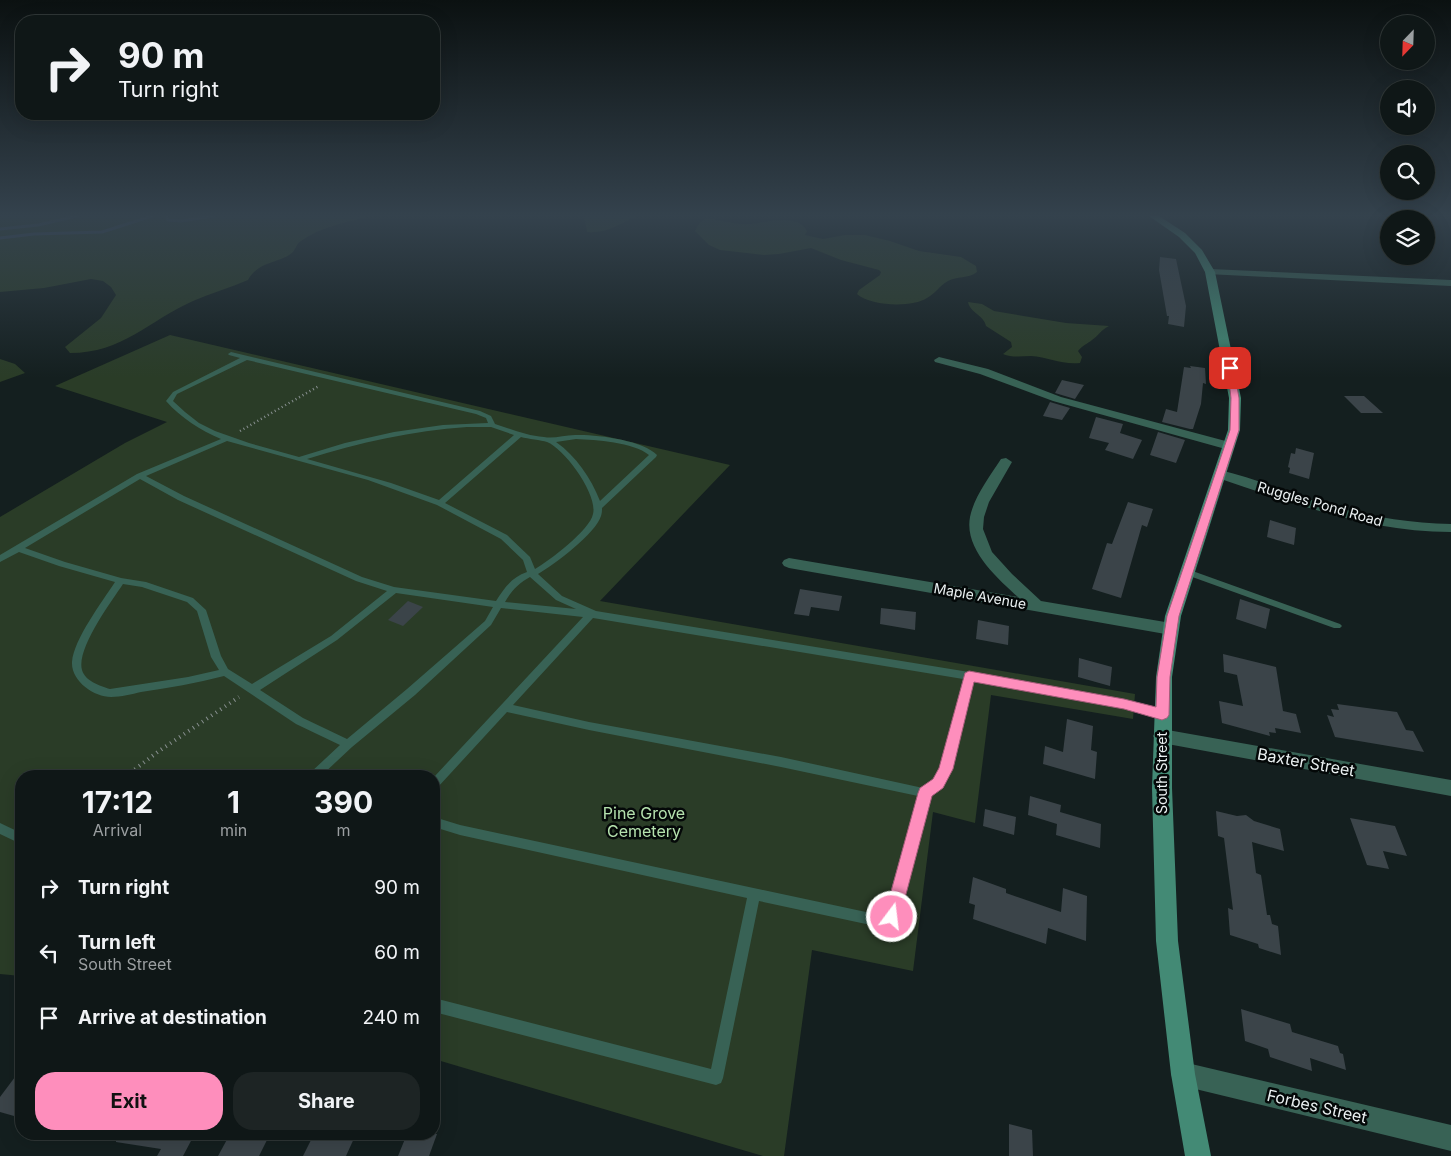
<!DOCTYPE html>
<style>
body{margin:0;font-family:Inter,sans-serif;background:#1d2424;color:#f1f3f6;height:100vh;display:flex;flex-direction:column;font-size:19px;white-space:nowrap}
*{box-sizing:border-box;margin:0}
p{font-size:16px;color:#9b9fa1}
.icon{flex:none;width:28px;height:28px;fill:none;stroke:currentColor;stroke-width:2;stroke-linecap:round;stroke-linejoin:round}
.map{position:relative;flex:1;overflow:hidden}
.panel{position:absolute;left:15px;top:770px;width:425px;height:370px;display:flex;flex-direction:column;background:#0f1717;border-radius:20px;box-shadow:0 5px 20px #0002,0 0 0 1px #2f3636}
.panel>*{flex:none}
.top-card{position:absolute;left:15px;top:15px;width:425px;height:105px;border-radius:20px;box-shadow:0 5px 20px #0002,0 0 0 1px #2f3636;background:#0f1717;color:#f1f3f6;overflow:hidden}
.needle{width:32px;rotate:203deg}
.controls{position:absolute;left:1380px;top:15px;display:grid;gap:10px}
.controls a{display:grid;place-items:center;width:55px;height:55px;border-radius:50%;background:#0f1717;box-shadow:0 5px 20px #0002,0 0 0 1px #2f3636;font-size:25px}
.pin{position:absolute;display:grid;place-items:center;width:42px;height:42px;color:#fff;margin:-21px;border-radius:10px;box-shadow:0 2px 8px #0006}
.me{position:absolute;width:55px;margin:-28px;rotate:15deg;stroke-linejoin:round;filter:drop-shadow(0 0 4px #0008)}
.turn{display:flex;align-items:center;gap:18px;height:105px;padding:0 20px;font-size:22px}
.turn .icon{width:65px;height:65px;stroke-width:2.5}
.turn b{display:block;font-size:35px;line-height:42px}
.eta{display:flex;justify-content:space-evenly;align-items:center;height:85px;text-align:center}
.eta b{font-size:30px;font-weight:700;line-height:35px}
.action{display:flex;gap:10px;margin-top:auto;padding:10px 20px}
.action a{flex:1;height:58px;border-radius:20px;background:#fe8ebc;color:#111;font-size:20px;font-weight:700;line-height:58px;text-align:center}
.action a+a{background:#1d2424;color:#f1f3f6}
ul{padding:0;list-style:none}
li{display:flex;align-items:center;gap:15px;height:65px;padding:0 20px}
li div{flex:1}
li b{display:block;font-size:19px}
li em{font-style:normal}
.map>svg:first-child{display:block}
</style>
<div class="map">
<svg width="1451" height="1156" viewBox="0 0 1451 1156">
<rect width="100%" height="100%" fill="#141f1f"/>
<g fill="#2a3c27">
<path d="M0,216H370C348,222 320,227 301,241C297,243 296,249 292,253C278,264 258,261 248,280C230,288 211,293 193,301C148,321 123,353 70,353L65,347L101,318L116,295L111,287L103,281L91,279L44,288L0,292Z"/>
<path d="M584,216H637C620,224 606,234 587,232Z"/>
<path d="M707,218C721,220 736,225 750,224C766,223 797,212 807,231L805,235L823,239L845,235H865L890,241L919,251L961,257L976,266L977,272C968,279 957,276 948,281C939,286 935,294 927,298C912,308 870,306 857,294L859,290L880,275L881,272L879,270L841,260L811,248L779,254L764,255L720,250L709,245L695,231L700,222Z"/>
<path d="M968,302L982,304L994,311L1066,323L1109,326C1100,331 1099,335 1092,340C1087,344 1083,345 1078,351L1082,357L1080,363C1062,365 1048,357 1031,356C1022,356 1012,358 1003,354L1012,347L1011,342L986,326C984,315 970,313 968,302Z"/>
<path d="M170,335L730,465L600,601L1135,694L1133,719L991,695L975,823L933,812L913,971L812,950L784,1156H763L434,1059V776H21V976L0,974V517L125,443L167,422L55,386Z"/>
<path d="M0,359L15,364L25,373L0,382Z"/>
</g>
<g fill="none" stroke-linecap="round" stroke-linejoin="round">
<g stroke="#3c4c6b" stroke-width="3">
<path d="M166,216L168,220L181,221L213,216"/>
<path d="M0,229L38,225L77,216"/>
<path d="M0,238L34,234L102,232L152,216"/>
</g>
</g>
<g fill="#3b4449">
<path d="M1160,257L1176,259L1186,306L1184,327L1168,324L1169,316H1167L1159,270Z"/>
<path d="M1190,366L1205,368L1206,384L1203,383L1201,404L1193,429H1190L1162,422L1166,409L1177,412L1184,367L1191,368Z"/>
<path d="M1062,380L1084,385L1075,399L1055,393Z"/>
<path d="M1344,396H1364L1383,413H1361Z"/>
<path d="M1050,402L1070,408L1062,420L1043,416Z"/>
<path d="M1096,417L1123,424L1120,433L1142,440L1133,459L1105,450L1109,443L1089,438Z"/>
<path d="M1158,432L1185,440L1176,463L1150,455Z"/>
<path d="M1296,448L1314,453L1309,479L1289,473L1290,468L1288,467L1291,453L1295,454Z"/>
<path d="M1128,502L1153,509L1147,527L1142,525L1121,598L1092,589L1107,543L1112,544Z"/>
<path d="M1270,520L1296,528L1294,545L1267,537Z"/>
<path d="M800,589L842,596L839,611L811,607L809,616L794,614Z"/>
<path d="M1240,599L1270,609L1266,629L1236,619Z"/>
<path d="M408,601L423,607L403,626L388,620Z"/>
<path d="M881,608L916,612L915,630L880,624Z"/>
<path d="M978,620L1009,626L1008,645L976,639Z"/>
<path d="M1223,654L1276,667L1283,711L1296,714L1301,733L1275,728L1276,733L1269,732L1270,736L1222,723L1219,701L1243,706L1237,675L1224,672Z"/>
<path d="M1079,658L1112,667L1110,686L1078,677Z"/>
<path d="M1337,704L1397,712L1406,730L1413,731L1424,752L1335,737L1327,715L1334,717L1331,709L1339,710Z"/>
<path d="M1067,719L1093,726L1091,750L1097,752L1095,779L1043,764L1045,746L1063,752Z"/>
<path d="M1030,796L1061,805L1060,812L1101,824L1100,848L1056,835L1057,824L1028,815Z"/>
<path d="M985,809L1016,817L1014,835L983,826Z"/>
<path d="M1216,811L1237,816L1246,815L1254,821L1280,829L1284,851L1252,842L1256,873L1261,875L1267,915H1270L1272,924L1278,926L1281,955L1259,948L1258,944L1230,935L1228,908L1233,910L1224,838L1218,836Z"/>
<path d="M1350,818L1395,826L1407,856L1383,851L1389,869L1367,865Z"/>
<path d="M973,877L1006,889V893L1061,912L1063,888L1087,896L1086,941L1048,928L1046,944L973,919L975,905L969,903Z"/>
<path d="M1241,1009L1290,1024L1292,1032L1338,1046L1340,1053L1343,1054L1346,1070L1310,1058L1312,1071L1270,1057L1268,1049L1245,1041Z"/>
<path d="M21,1069V1118L0,1112V1097Z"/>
<path d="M1009,1124L1032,1130L1033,1156H1009Z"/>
<path d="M116,1134H182L180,1137L192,1139L183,1156H157L161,1149L116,1142Z"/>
<path d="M230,1134H270L259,1156H218Z"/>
<path d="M314,1134H356L346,1156H303Z"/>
<path d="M407,1134H437L429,1156H398Z"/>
</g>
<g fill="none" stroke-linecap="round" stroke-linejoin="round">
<path stroke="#878f8f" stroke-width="2.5" stroke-dasharray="1 3" stroke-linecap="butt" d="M240,431L319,386"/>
<path stroke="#878f8f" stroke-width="4" stroke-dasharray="1 4.5" stroke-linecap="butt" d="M126,776L159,751L239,697"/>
<g fill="#386255" fill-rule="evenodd">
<path d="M231,352L480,411L491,416L495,424C511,429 527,436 544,437C554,439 564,435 575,435C595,434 643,440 657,455L656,457L602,508C602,510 602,513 601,516C596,533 554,565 538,574L562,596L596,611L969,672L1124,700L1166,712L1167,715L1166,718L1162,719L1124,708L973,680L951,769L942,786L930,796L893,924L880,927L759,901L723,1078L721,1083L716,1085L434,1012V998L711,1069L747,898L460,835L434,827V817L460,825L880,915L884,914L918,796L781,767L589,730L507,712L438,787L434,789V777L583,617L501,608L491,625L415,695L352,747L321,776H309L310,773L340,745L296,724L224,676C196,683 169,688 141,692C132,694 121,697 111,697C94,697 71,681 72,662C74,639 102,602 115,582L59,566L19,552L0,562V555L137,474L221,439C200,430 181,418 166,401L173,392L240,358L229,355L228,354ZM247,360L476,414L486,418L488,423L443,425L394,432L345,443L299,457L249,443L215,431L199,423L185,412L173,401L177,394ZM467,427H491L514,435L439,500L391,483L307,459C360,442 412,431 467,427ZM521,437C528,439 541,440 547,442C565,449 598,495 593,514C590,530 549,561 535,569L530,557L507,535L445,503ZM576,439C596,440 633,442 649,455L600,501C591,478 576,456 556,442ZM227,441L368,480L437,505L501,539L523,560L527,572C512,577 504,588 496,601L394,587L362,577L184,496L146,476ZM140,479L178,500L356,581L387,591L331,636L252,684L228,669L221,656L206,610L193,598L146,582L121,578L65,562L25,548ZM530,577L556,600L576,609L505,602C511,591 519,583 530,577ZM123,584L142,587L187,602L197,611L211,657L219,670L188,677L110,689C100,686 85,681 82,670C76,649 111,602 123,584ZM396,593L493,607L485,621L407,689L347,739L303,718L260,690L337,640ZM593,618L963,679L941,768L934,780L923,788L781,757L589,722L513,705Z"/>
<path d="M1187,569L1340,624L1342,626L1340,628H1334L1184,574L1183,572L1184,570Z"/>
<path d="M0,823L21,833V844L0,834Z"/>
</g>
<g fill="#386255" fill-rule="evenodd">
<path d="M1210,269L1451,280V286L1207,274L1205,272Z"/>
<path d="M939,357L988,369L1061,397L1233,443L1235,446L1229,450L1053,401L980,374L935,362L934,360Z"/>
<path d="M1006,458L1012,462L989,502L984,517L983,529L992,552L1012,574L1041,601L1171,623L1177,625L1179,629L1177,633L1171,635L789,568L784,566L782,563L784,560L789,558L1018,597C997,578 964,549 970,517C974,497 990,476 1001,459Z"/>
<path d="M1220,470C1250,477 1279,489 1308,499C1355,514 1401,523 1451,524V532C1368,532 1293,503 1215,477L1214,474Z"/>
<path d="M1162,729L1451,780V796L1162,743L1156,741L1153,736L1156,731Z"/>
<path d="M1183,1062L1451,1125V1151L1183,1086L1174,1083L1171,1074L1174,1065Z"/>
</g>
<path fill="#438a75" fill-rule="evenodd" d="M1149,216H1159L1185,233L1202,250L1215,272L1241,398L1240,430L1181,616L1172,677V788L1178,941L1195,1074L1211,1156H1185L1171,1074L1156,941L1152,788L1156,677L1165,616L1228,430L1229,398L1205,272L1195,253L1179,237Z"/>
</g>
<linearGradient id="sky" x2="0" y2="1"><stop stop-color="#0b1111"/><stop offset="0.57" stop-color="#34424d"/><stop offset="1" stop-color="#34424d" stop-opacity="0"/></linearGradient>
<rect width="1451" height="378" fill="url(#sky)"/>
<path fill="#fe8ebc" stroke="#a55c7a" d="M1227,366L1234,368L1239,398V430L1179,616L1170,677L1169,715L1167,718L1162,720L1124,709L974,682L953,769L943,788L932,796L900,917L898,922L892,925L886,922L884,917L918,793L920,788L933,779L939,768L965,673L969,671L1124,699L1156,707L1157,677L1167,616L1230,430L1231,398Z"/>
<g text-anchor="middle" stroke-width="5" stroke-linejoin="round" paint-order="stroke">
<g font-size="14" fill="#ebf1f2" stroke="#040808">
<text transform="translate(1320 504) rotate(16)" y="5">Ruggles Pond Road</text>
<text transform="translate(980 596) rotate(10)" y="5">Maple Avenue</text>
<text transform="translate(1162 773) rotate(-90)" y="5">South Street</text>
</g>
<g font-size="16" fill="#ebf1f2" stroke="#040808">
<text transform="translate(1306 762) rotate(10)" y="6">Baxter Street</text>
<text transform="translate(1317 1106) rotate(13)" y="6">Forbes Street</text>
</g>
<g font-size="16" fill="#b5e2ae" stroke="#040808">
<text x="644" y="819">Pine Grove<tspan x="644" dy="18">Cemetery</tspan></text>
</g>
</g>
</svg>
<div class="controls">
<a><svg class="needle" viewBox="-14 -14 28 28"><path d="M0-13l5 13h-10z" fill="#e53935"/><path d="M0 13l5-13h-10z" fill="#9b9fa1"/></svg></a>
<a><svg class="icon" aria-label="sound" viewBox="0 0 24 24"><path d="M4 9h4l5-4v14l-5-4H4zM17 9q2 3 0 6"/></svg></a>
<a><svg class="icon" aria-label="search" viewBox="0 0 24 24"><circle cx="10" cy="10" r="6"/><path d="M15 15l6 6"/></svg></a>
<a><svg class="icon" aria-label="layers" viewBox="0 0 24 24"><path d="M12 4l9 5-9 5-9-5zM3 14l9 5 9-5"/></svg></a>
</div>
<div class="pin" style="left:1230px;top:368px;background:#d93025"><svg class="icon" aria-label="arrive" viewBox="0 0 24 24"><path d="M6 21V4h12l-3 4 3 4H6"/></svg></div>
<svg class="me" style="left:892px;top:917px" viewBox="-20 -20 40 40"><circle r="17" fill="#fe8ebc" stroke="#fff" stroke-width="3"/><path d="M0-11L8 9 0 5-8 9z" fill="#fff"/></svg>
<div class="top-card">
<div class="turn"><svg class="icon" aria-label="right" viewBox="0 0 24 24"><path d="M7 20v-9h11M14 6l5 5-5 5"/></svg><div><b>90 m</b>Turn right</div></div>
</div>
<section class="panel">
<div class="eta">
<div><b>17:12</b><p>Arrival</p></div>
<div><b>1</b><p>min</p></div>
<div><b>390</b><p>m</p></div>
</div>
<ul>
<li><svg class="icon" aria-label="right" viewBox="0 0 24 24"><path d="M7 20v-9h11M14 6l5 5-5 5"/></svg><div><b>Turn right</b></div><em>90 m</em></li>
<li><svg class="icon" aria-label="left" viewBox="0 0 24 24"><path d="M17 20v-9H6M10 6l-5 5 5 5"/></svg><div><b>Turn left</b><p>South Street</p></div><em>60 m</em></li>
<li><svg class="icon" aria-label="arrive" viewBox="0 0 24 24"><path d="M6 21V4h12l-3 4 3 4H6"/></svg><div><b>Arrive at destination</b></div><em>240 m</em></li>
</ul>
<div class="action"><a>Exit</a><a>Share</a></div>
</section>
</div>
